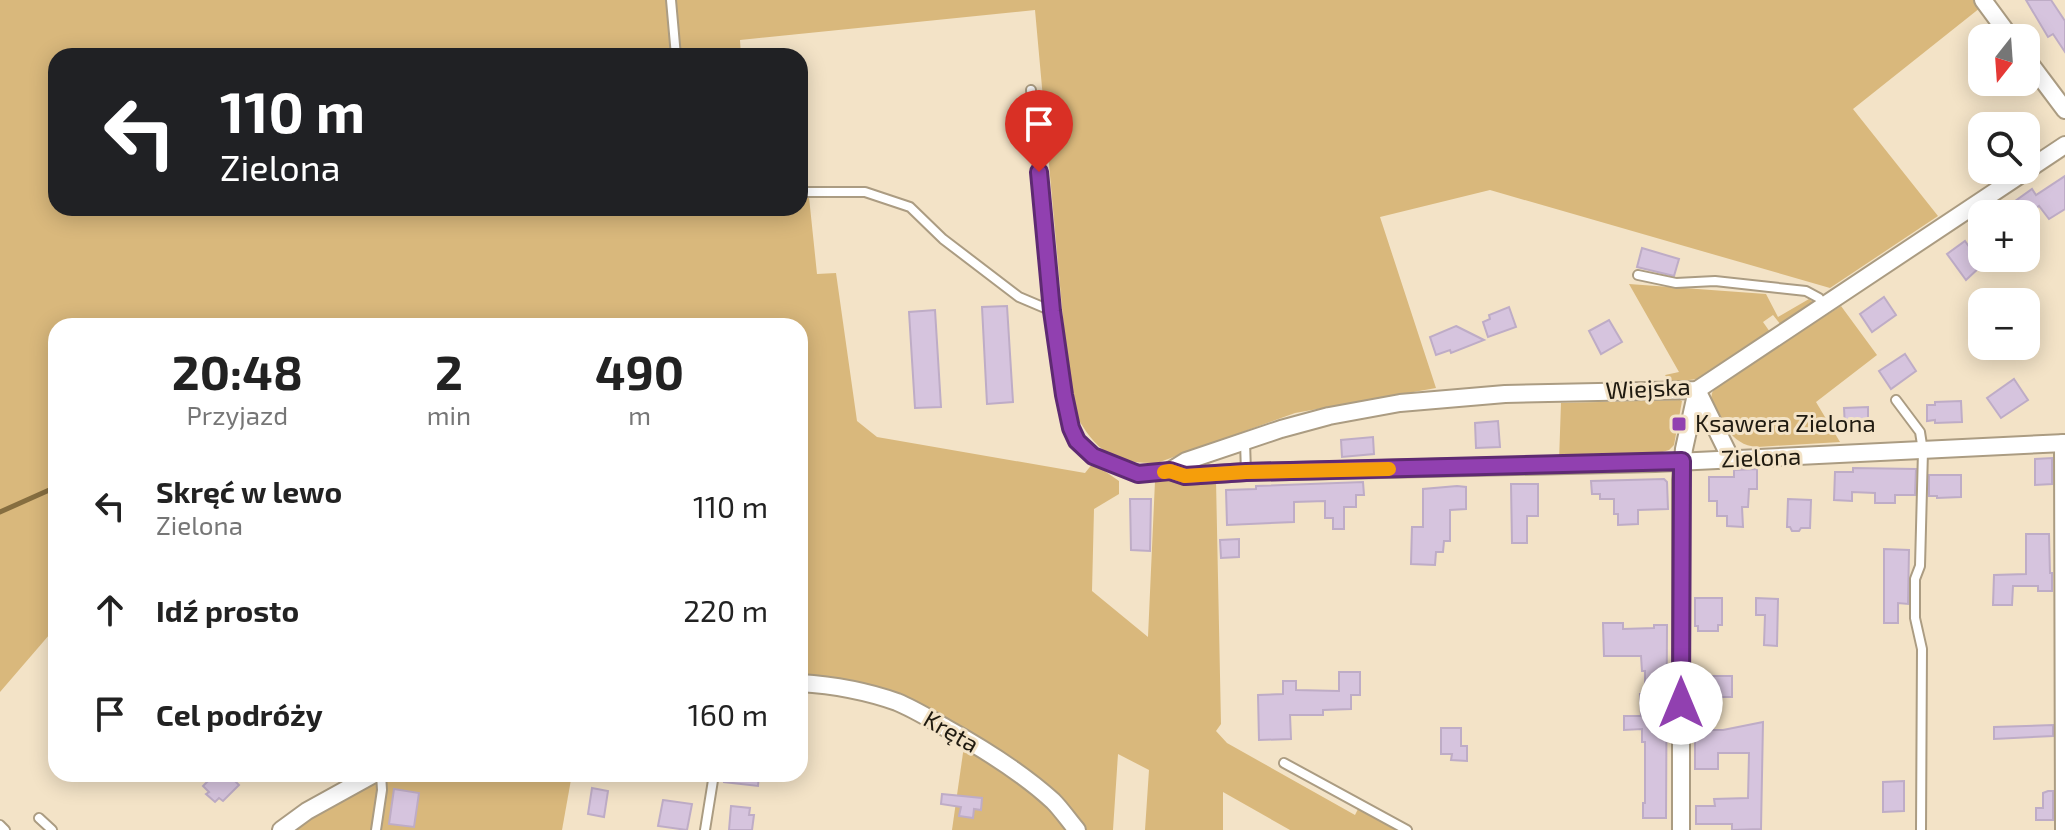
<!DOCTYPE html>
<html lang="pl">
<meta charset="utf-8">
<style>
body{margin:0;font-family:"Exo 2",sans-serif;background:#f6f6f6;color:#222;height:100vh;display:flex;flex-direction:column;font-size:30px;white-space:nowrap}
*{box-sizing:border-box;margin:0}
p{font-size:26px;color:#767676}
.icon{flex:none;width:44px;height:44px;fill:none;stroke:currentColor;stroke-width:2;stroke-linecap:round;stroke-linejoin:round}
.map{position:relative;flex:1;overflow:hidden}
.drawer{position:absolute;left:48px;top:318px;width:760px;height:464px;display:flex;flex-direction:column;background:#fff;border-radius:24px;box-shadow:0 4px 20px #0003}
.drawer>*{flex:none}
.top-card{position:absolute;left:48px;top:48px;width:760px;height:168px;border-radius:24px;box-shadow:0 4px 20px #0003;background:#202124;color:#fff;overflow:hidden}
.needle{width:52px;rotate:197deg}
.buttons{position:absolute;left:1968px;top:24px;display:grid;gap:16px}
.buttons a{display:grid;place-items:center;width:72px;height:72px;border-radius:16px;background:#fff;box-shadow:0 4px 20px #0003;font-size:40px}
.pin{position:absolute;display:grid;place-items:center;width:68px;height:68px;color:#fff;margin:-82px -34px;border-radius:50% 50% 50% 0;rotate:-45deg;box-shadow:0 0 8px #0007}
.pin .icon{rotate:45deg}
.me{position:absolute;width:88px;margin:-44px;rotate:0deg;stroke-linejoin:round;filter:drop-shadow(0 0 6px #0008)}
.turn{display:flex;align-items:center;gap:28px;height:168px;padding:0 40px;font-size:36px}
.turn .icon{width:104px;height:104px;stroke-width:2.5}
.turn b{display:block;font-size:56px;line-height:68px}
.eta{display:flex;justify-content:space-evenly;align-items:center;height:136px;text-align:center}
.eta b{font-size:48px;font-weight:700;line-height:56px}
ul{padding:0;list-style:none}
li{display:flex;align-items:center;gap:24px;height:104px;padding:0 40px}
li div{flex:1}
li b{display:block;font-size:30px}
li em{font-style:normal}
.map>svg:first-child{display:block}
</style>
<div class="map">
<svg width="2065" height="830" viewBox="0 0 2065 830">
<rect width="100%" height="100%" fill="#f3e3c7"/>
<g fill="#d9b87c">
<path d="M0,0H1990L1853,109L1938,216L1830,288L1490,190L1380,217L1436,388L1295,413L1157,463C1107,464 1094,447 1071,407L1035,10L740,40L741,56H56V208H800V179L807,178L817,274L836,273L857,421L877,437L1085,473L1093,463L1119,481V494L1094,509L1092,591L1148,637L1155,481L1216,480L1221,724L1216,731L1227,743L1355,815L1359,807L1400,830H1290L1223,792V830H1145L1149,770L1118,754L1113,830H1086L1064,800L1033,773L993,746L944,719L800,677V326H56V627L0,692Z"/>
<path d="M1629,284L1766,294L1778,317L1809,299L1814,303L1781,325L1773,315L1763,322L1770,332L1698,379L1670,382L1665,375L1679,372Z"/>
<path d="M1841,306L1877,355L1816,402L1840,442L1757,447C1730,445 1722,420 1711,399L1712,393L1718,383Z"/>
<path d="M1680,400L1682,401L1674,445L1669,450L1652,455V458L1559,461L1561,403Z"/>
<path d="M964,746L1006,773L1037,797L1070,830H952Z"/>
<path d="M383,774H572L562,830H292Z"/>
</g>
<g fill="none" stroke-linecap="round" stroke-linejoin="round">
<path stroke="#866e40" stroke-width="5" d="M0,512L56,487"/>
</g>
<g fill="#d6c4de" stroke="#beacc6" stroke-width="2">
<path d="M2026,0H2051L2065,21V52L2053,34L2048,37Z"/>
<path d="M2065,176V209L2049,219L2039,206L2028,214H1997L2032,189L2036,195Z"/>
<path d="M1965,241L1982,265L1966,280L1947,254Z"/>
<path d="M1642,248L1679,259L1674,276L1637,267Z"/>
<path d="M1884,297L1896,315L1872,332L1860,314Z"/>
<path d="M1007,306L1013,402L987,404L982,307Z"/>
<path d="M1509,307L1516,327L1488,337L1483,322L1490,319L1489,315Z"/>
<path d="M935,310L941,407L915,408L909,312Z"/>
<path d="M1609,320L1622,342L1601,354L1589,331Z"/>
<path d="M1456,326L1484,340L1451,353L1450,350L1436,355L1430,337Z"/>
<path d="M1905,354L1916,371L1891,389L1879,371Z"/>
<path d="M2014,379L2028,400L2001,418L1987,398Z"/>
<path d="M1961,401L1962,422L1935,423V420L1927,421V405H1935V402Z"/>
<path d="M1868,407V427H1845L1844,408Z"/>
<path d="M1498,421L1500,447L1476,448L1475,423Z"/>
<path d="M1373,437L1374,454L1342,457L1341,440Z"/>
<path d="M2052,458V484L2035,485V459Z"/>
<path d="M1853,468L1916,469L1915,495H1895V503H1875V493L1852,492V501L1834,500L1835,472H1853Z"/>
<path d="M1757,469V489H1749L1748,507H1742L1743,527L1727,526V516H1717V501H1709V477H1734V470Z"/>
<path d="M1929,475H1961V497L1937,498V496H1929Z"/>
<path d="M1664,479L1667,482L1668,509L1638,510V524L1618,525V514H1614V499H1600V494H1592L1591,481Z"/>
<path d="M1363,482L1364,495H1356V507H1344V529H1333V518H1325V501L1294,502V522L1227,525L1226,490L1256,489V486Z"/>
<path d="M1511,484H1538V516H1527V543H1512Z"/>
<path d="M1457,486L1466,487V509L1450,510V541H1444L1443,552H1436L1435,565L1411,564L1412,527H1423V489Z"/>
<path d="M1130,499H1151L1150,551L1131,550Z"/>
<path d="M1788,499L1811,500L1810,528H1801L1799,531H1792L1790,527H1787Z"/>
<path d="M2026,534H2049L2050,573H2052V591H2038V586H2013L2012,605H1993L1994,575L2026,574Z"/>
<path d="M1239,539V557L1221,558L1220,540Z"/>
<path d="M1884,549L1909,550L1908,604L1898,603V623H1884Z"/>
<path d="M1695,598H1722V625H1718V631H1698V626H1695Z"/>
<path d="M1756,598L1778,599L1777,646L1764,645L1765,615H1756Z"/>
<path d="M1603,623H1623V629L1654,628V625H1667L1666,818H1643V803H1645V742H1642V729L1624,730V716H1641L1640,694H1645V671H1642L1641,656H1604Z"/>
<path d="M1339,672H1360V695H1351V709L1323,710V715H1290L1291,739L1259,740L1258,695L1283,694V681H1296V690L1339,691Z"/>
<rect x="1709" y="676" width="23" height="21"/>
<path d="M1763,722L1761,829L1732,830V824H1696V806H1715L1714,799L1748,798L1749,753H1718V769H1695V730H1723Z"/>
<path d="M2053,725V736L1994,739V727Z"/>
<path d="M1441,728H1461V746H1467V761L1451,760L1452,754H1441Z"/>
<path d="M215,774H228L239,785L223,801L219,798L215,802L206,794L209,792L203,786Z"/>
<path d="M724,774H759L758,786L724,782Z"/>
<path d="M1904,781V811L1883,812V782Z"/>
<path d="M592,788L608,791L604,817L588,814Z"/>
<path d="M394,789L419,793L414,827L389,824Z"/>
<path d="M2048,791H2053V820H2036V808H2043V793Z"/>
<path d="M942,794L982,798L981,810L974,809L973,818L959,816L961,807L941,804Z"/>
<path d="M663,800L692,804L687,830L658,826Z"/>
<path d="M731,806L750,808L749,815H754L752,830H729Z"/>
</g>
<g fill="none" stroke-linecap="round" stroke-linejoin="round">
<defs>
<g id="lane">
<path d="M671,0L676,56"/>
<path d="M1031,90C1039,179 1047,268 1059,357C1062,381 1063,420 1077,440C1088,456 1120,472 1140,474C1149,474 1160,472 1170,471"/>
<path d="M800,192H865L910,207L943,239L1019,297L1052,311"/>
<path d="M1638,275L1676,283L1715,281L1806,291L1819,298L1824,305"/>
<path d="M1896,400L1920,432L1923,451L1920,566L1915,579V618L1922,649L1921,830"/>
<path d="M1245,442L1246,472"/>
<path d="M1284,763L1407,830"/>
<path d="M39,818L52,830"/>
<path d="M0,825L5,830"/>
<path d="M376,830L382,790L381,774"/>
<path d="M705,830L714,774"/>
</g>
<g id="street">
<path d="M1983,0L2011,38"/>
<path d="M2026,58L2065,110"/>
<path d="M1697,390L1727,451L1726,460"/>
<path d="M2063,443L2064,830"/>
<path d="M1170,471L1186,461L1281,429L1329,416L1400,403L1505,394L1697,390L2065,145"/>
<path d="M1170,471L1185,476L1246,472L1655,463L2065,443"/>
<path d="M800,683C832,685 866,691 897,702C914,709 930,719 946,728C984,749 1021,772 1053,801C1062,810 1069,821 1077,830"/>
<path d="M281,830L307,811L374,774"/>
<path d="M1681,830V480L1684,449L1697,390"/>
</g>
</defs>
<use href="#lane" stroke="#ab9c82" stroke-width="12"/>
<use href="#street" stroke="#ab9c82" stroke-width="20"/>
<use href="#lane" stroke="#fff" stroke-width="8"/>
<use href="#street" stroke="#fff" stroke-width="16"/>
</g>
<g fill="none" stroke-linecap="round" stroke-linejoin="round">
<defs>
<path id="route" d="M1039,172L1052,311L1064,395L1071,428L1077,441L1093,456L1138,474L1170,471L1185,476L1246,472L1682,461L1681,703"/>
</defs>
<use href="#route" stroke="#5e2a72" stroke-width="20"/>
<use href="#route" stroke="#9140b0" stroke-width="14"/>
<path stroke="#f59e0b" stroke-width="14" d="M1164,472L1170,471L1185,476L1246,472L1389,469"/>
</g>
<rect fill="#9140b0" stroke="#f3e3c7" stroke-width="3" x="1671" y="416" width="16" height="16" rx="4"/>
<g text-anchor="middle" stroke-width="6" stroke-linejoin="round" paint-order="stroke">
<g font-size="24" fill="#1f1a10" stroke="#f3e3c7">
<text transform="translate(1648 389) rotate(-3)" y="8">Wiejska</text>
<text transform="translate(1761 458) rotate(-2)" y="8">Zielona</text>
<text transform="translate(951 732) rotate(30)" y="8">Kręta</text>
</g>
<g font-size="24" fill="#1f1a10" stroke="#f3e3c7" text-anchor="start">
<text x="1695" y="432">Ksawera Zielona</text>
</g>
</g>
</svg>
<div class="buttons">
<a><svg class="needle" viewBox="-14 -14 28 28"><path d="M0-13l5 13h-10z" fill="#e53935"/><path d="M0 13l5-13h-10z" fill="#767676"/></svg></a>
<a><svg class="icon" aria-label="search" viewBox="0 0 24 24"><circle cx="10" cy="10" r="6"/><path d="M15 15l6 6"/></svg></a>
<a>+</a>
<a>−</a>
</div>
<div class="pin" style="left:1039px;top:172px;background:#d93025"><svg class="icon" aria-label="arrive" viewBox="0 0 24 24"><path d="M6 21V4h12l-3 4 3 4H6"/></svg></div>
<svg class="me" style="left:1681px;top:703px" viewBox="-20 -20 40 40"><circle r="19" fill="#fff"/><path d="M0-13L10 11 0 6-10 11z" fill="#9140b0"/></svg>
<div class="top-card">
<div class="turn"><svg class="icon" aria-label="left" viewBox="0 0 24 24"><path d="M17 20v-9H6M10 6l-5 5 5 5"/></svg><div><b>110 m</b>Zielona</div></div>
</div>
<section class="drawer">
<div class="eta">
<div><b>20:48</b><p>Przyjazd</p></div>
<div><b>2</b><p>min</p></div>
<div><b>490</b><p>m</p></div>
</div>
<ul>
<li><svg class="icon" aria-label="left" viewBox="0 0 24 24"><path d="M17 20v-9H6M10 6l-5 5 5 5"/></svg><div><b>Skręć w lewo</b><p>Zielona</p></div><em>110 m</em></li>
<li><svg class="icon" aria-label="ahead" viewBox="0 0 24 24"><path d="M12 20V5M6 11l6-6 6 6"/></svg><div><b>Idź prosto</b></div><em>220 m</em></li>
<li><svg class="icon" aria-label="arrive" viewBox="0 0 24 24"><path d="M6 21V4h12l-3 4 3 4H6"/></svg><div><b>Cel podróży</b></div><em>160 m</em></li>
</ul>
</section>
</div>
